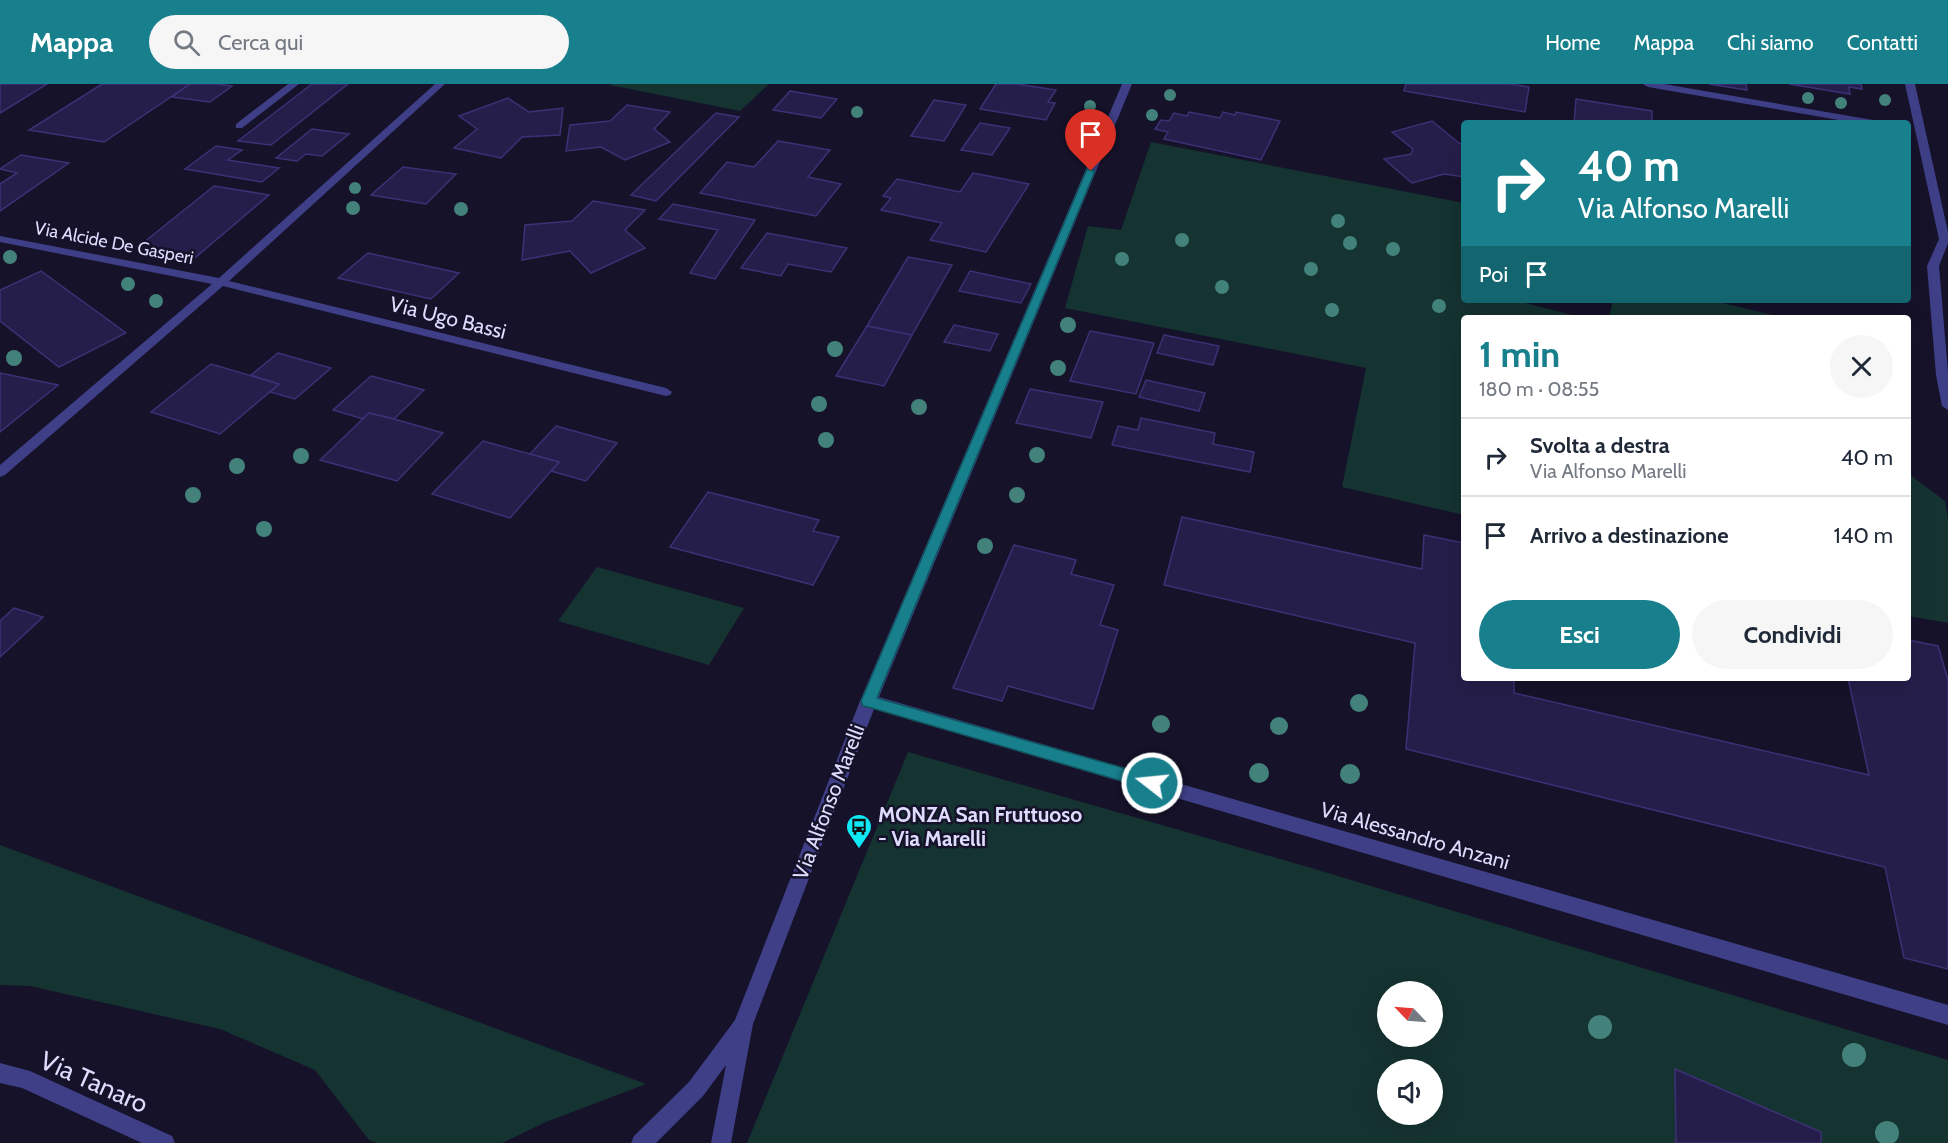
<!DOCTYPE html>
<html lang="it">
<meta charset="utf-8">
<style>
body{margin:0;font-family:Cabin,sans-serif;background:#f6f6f7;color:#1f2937;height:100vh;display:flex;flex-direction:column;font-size:22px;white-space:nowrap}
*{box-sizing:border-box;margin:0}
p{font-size:20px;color:#747a83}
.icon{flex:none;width:33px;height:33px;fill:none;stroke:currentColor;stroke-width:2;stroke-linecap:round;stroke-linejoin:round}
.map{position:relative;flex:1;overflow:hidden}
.details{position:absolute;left:1461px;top:231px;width:450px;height:366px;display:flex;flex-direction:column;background:#fff;border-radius:6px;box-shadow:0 6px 24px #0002}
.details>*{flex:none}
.banner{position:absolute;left:1461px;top:36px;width:450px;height:183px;border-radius:6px;box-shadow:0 6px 24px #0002;background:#187f8d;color:#fff;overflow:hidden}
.needle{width:39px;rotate:295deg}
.buttons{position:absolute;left:1377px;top:897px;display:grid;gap:12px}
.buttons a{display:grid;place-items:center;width:66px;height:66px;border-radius:50%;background:#fff;box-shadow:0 6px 24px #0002;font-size:30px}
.pin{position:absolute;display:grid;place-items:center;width:51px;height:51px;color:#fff;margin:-62px -26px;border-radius:50% 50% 50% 0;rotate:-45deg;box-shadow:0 0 6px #0007}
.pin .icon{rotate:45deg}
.me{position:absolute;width:66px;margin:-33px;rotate:286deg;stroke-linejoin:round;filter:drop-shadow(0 0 4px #0008)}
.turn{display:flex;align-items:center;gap:21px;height:126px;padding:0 18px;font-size:27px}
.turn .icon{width:78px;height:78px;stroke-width:2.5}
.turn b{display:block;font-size:42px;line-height:51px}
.then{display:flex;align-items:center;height:57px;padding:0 18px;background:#0003;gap:12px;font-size:22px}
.round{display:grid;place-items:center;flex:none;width:63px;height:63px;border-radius:32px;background:#f6f6f7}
.overview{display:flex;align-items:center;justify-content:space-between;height:102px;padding:0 18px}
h1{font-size:36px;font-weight:800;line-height:45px;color:#187f8d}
.button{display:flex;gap:12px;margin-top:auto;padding:12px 18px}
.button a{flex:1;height:69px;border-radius:36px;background:#187f8d;color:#fff;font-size:24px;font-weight:800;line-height:69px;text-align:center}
.button a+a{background:#f6f6f7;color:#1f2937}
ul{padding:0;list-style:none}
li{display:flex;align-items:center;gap:18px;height:78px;padding:0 18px;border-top:2px solid #e0e1e3}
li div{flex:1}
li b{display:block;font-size:22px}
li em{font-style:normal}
header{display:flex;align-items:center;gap:36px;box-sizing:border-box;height:84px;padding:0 30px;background:#187f8d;color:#fff}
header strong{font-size:28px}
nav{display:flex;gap:33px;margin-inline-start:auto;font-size:21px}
.search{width:420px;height:54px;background:#f6f6f7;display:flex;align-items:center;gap:15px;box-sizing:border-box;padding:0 21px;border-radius:33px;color:#747a83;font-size:22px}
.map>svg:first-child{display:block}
</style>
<header>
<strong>Mappa</strong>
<div class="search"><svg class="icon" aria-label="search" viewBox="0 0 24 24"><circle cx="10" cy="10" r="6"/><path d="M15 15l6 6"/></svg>Cerca qui</div>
<nav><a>Home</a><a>Mappa</a><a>Chi siamo</a><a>Contatti</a></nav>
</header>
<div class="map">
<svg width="1948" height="1059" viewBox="0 0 1948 1059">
<rect width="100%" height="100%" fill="#15122a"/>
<g fill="#153331" fill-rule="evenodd">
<path d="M611,0H769L740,27L610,1Z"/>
<path d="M1151,58L1464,119V216H1525V219L1584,234H1464V431L1342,403L1366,284L1065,224L1088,142L1121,146Z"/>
<path d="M1613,216H1710L1785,234H1609Z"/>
<path d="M1908,376L1910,391L1945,417L1948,434V539L1908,532Z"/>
<path d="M597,483L744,524L709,581L558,537Z"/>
<path d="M908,668L1308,783L1948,976V1059H747ZM1388,908H1432V952H1388ZM1388,986H1432V1030H1388Z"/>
<path d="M0,761L646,1000L546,1038L502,1059H377L369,1056L315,986L220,945L30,902L0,901Z"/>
</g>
<g fill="#251e4a" stroke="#3c3175" stroke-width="1.5">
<path d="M0,0H47L0,29Z"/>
<path d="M102,0H190L104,58L29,46Z"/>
<path d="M190,0H217L232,2L210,18L172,13Z"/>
<path d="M312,0H348L271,61L238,57Z"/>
<path d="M996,0H1017L1056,6L1048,18L1055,19L1046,36L980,25Z"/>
<path d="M1406,0H1510L1529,3L1525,28L1404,7Z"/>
<path d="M1709,0H1746L1747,6Z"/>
<path d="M1789,0H1861L1862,5L1849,3L1850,10Z"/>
<path d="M790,7L837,15L821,34L773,26Z"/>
<path d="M508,14L529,28L563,24L560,51L522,53L501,74L454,64L477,45L459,32Z"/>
<path d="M1576,15L1652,27V39H1574Z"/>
<path d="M934,16L966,21L944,57L911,52Z"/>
<path d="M627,21L670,28L654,45L670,58L625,76L601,63L566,67L570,41L610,37Z"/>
<path d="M1189,28L1220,34L1223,28L1235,31L1236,28L1280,37L1261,76L1164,55L1168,48L1155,45L1161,36L1169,37L1174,29L1187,32Z"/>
<path d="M716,29L739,33L656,117L631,111Z"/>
<path d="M1432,37L1459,59L1464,60V93L1444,90L1412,99L1384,75L1411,70L1413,65L1392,48Z"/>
<path d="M980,39L1010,44L992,71L961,66Z"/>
<path d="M312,45L349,50L322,72L306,70L297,77L276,74Z"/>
<path d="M778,57L830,66L808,93L841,100L816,132L700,109L727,78L754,83Z"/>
<path d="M216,62L242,66L228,76L279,84L262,98L185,85Z"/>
<path d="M21,71L69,79L0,127V100L17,89L0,85Z"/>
<path d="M403,83L456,90L426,120L371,111Z"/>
<path d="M973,89L1029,100L986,168L930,156L942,139L881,126L891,114L883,112L897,95L960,108Z"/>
<path d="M214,102L269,111L196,173L138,163Z"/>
<path d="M593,117L645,126L625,146L645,164L591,189L570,167L522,176L525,141L572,137Z"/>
<path d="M673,120L755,136L715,195L690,189L718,146L659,135Z"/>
<path d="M767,149L847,164L831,188L788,180L781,192L741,184Z"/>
<path d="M368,169L459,189L431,215L338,194Z"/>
<path d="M908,173L952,181L912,251L867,242Z"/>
<path d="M41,187L126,249L59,283L0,237V206Z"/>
<path d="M970,187L1031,200L1021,219L959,207Z"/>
<path d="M954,241L998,250L990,267L944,258Z"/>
<path d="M867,242L912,251L884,302L836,292Z"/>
<path d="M1090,247L1154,259L1136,310L1070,297Z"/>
<path d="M1164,251L1219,262L1213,281L1157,269Z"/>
<path d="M278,269L331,284L295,315L270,308L279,300L251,291Z"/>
<path d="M211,280L279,300L220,350L151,328Z"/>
<path d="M0,289L58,301L0,348Z"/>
<path d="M371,292L424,306L394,335L369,329L363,335L333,326Z"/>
<path d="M1146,296L1205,309L1199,327L1139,313Z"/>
<path d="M1030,305L1103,318L1091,354L1016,339Z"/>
<path d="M369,329L394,335L443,349L397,397L320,376Z"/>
<path d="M1141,334L1215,349L1213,360L1254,368L1250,388L1112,361L1118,342L1138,346Z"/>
<path d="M556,342L617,359L586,397L551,387L559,378L530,370Z"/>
<path d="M483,357L559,378L510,434L432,410Z"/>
<path d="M708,408L819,436L813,447L839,453L813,501L670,463Z"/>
<path d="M1182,433L1422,485L1424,451L1464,459V594H1514V609L1869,691L1848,594H1908V556L1938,562L1948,596V885L1904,874L1885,783L1406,665L1415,559L1164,501Z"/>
<path d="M1014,461L1076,476L1071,490L1114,501L1100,541L1118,546L1093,625L1008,602L1002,617L953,604Z"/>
<path d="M14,524L43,533L0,573V537Z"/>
<path d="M1675,985L1821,1048V1059H1676Z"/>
</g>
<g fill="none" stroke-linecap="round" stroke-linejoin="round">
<path fill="#3f3f87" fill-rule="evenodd" d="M288,0H299L242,44H236V40Z"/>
<g fill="#3f3f87" fill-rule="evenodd">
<path d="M435,0H445L229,197L666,304L672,308L670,311L666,312L223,202L5,391L0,393V381L212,200L0,158V152L219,194Z"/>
<path d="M1122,0H1132L879,613L1948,921V941L874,625L753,940L731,1059H711L726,981L703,1012L656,1059H631L634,1052L689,998L735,936L860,617Z"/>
<path d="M1643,0H1664L1873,36L1878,39H1856L1648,3Z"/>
<path d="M1905,0H1915L1948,148V159L1939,182L1948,288V326L1942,322L1936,291L1927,182L1939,155Z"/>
<path d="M0,979L30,987L172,1052L175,1059H142L22,1004L0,999Z"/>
</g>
</g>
<g fill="#43827a">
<circle cx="1170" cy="11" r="6"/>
<circle cx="1808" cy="14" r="6"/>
<circle cx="1885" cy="16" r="6"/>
<circle cx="1841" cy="19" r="6"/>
<circle cx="1090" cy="22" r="6"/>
<circle cx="857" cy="28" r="6"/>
<circle cx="1152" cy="31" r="6"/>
<circle cx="1076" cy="48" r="6"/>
<circle cx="355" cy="104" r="6"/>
<circle cx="353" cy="124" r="7"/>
<circle cx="461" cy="125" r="7"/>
<circle cx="1338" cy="137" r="7"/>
<circle cx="1182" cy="156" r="7"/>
<circle cx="1350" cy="159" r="7"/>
<circle cx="1393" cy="165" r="7"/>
<circle cx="10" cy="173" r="7"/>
<circle cx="1122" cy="175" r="7"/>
<circle cx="1311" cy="185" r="7"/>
<circle cx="128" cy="200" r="7"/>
<circle cx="1222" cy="203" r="7"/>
<circle cx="156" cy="217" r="7"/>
<circle cx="1439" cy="222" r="7"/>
<circle cx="1332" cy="226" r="7"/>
<circle cx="1068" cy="241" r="8"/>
<circle cx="835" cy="265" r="8"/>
<circle cx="14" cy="274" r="8"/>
<circle cx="1058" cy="284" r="8"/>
<circle cx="819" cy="320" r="8"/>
<circle cx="919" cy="323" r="8"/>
<circle cx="826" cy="356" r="8"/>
<circle cx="1037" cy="371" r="8"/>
<circle cx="301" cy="372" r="8"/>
<circle cx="237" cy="382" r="8"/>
<circle cx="193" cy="411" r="8"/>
<circle cx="1017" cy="411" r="8"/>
<circle cx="264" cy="445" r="8"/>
<circle cx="985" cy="462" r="8"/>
<circle cx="1359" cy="619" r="9"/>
<circle cx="1161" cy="640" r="9"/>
<circle cx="1279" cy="642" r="9"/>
<circle cx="1259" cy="689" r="10"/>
<circle cx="1350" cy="690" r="10"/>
<circle cx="1600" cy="943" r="12"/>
<circle cx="1854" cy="971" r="12"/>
<circle cx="1887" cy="1049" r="12"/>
</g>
<path fill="#187f8d" stroke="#10535c" stroke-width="1.5" d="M1087,85L1095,87L877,614L1152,692L1158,694L1160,699L1158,704L1152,706L868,623L863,622L861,617Z"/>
<defs>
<symbol id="bus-pin" viewBox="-11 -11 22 30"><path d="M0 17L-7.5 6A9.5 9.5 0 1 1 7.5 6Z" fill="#0fe9f6" stroke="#15122a"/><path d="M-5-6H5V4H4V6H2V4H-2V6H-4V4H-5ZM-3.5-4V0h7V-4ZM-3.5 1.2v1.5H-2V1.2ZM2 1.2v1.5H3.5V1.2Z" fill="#111"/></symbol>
</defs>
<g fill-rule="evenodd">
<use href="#bus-pin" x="844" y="728" width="30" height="40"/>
</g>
<g text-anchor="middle" stroke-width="5" stroke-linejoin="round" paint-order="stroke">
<g font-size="18" fill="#dedcfe" stroke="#15122a">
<text transform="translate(114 159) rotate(11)" y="6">Via Alcide De Gasperi</text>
</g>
<g font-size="21" fill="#dedcfe" stroke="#15122a">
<text transform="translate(448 234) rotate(14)" y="7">Via Ugo Bassi</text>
<text transform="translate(829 718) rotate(-69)" y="7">Via Alfonso Marelli</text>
<text transform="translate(1415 752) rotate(16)" y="7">Via Alessandro Anzani</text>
</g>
<g font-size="21" font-weight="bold" fill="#dedcfe" stroke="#15122a" text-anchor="start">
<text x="878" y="738">MONZA San Fruttuoso<tspan x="878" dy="24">- Via Marelli</tspan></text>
</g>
<g font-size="26" fill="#dedcfe" stroke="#15122a">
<text transform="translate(94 998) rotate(24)" y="9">Via Tanaro</text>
</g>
</g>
</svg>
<div class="buttons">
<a><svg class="needle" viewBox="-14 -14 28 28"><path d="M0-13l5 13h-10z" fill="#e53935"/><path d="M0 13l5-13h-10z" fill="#747a83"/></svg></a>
<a><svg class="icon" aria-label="sound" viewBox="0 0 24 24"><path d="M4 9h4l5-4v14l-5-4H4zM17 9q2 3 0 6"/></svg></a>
</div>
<div class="pin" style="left:1091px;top:87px;background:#d93025"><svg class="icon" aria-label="arrive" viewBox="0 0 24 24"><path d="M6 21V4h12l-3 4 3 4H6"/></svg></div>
<svg class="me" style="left:1152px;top:699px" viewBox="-20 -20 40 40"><circle r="17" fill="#187f8d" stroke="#fff" stroke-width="3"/><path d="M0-11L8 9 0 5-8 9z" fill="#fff"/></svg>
<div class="banner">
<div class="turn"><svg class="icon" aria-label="right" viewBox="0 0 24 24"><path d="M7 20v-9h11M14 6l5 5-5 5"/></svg><div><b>40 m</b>Via Alfonso Marelli</div></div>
<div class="then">Poi<svg class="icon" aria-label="arrive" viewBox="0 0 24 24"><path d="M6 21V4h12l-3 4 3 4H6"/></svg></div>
</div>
<section class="details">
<div class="overview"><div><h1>1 min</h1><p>180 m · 08:55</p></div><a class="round"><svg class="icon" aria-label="close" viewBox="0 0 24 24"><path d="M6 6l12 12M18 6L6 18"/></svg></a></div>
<ul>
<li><svg class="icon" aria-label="right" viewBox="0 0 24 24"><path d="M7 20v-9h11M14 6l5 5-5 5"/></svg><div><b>Svolta a destra</b><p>Via Alfonso Marelli</p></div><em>40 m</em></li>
<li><svg class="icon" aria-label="arrive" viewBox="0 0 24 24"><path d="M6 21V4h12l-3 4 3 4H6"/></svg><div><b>Arrivo a destinazione</b></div><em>140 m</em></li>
</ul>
<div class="button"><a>Esci</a><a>Condividi</a></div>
</section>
</div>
